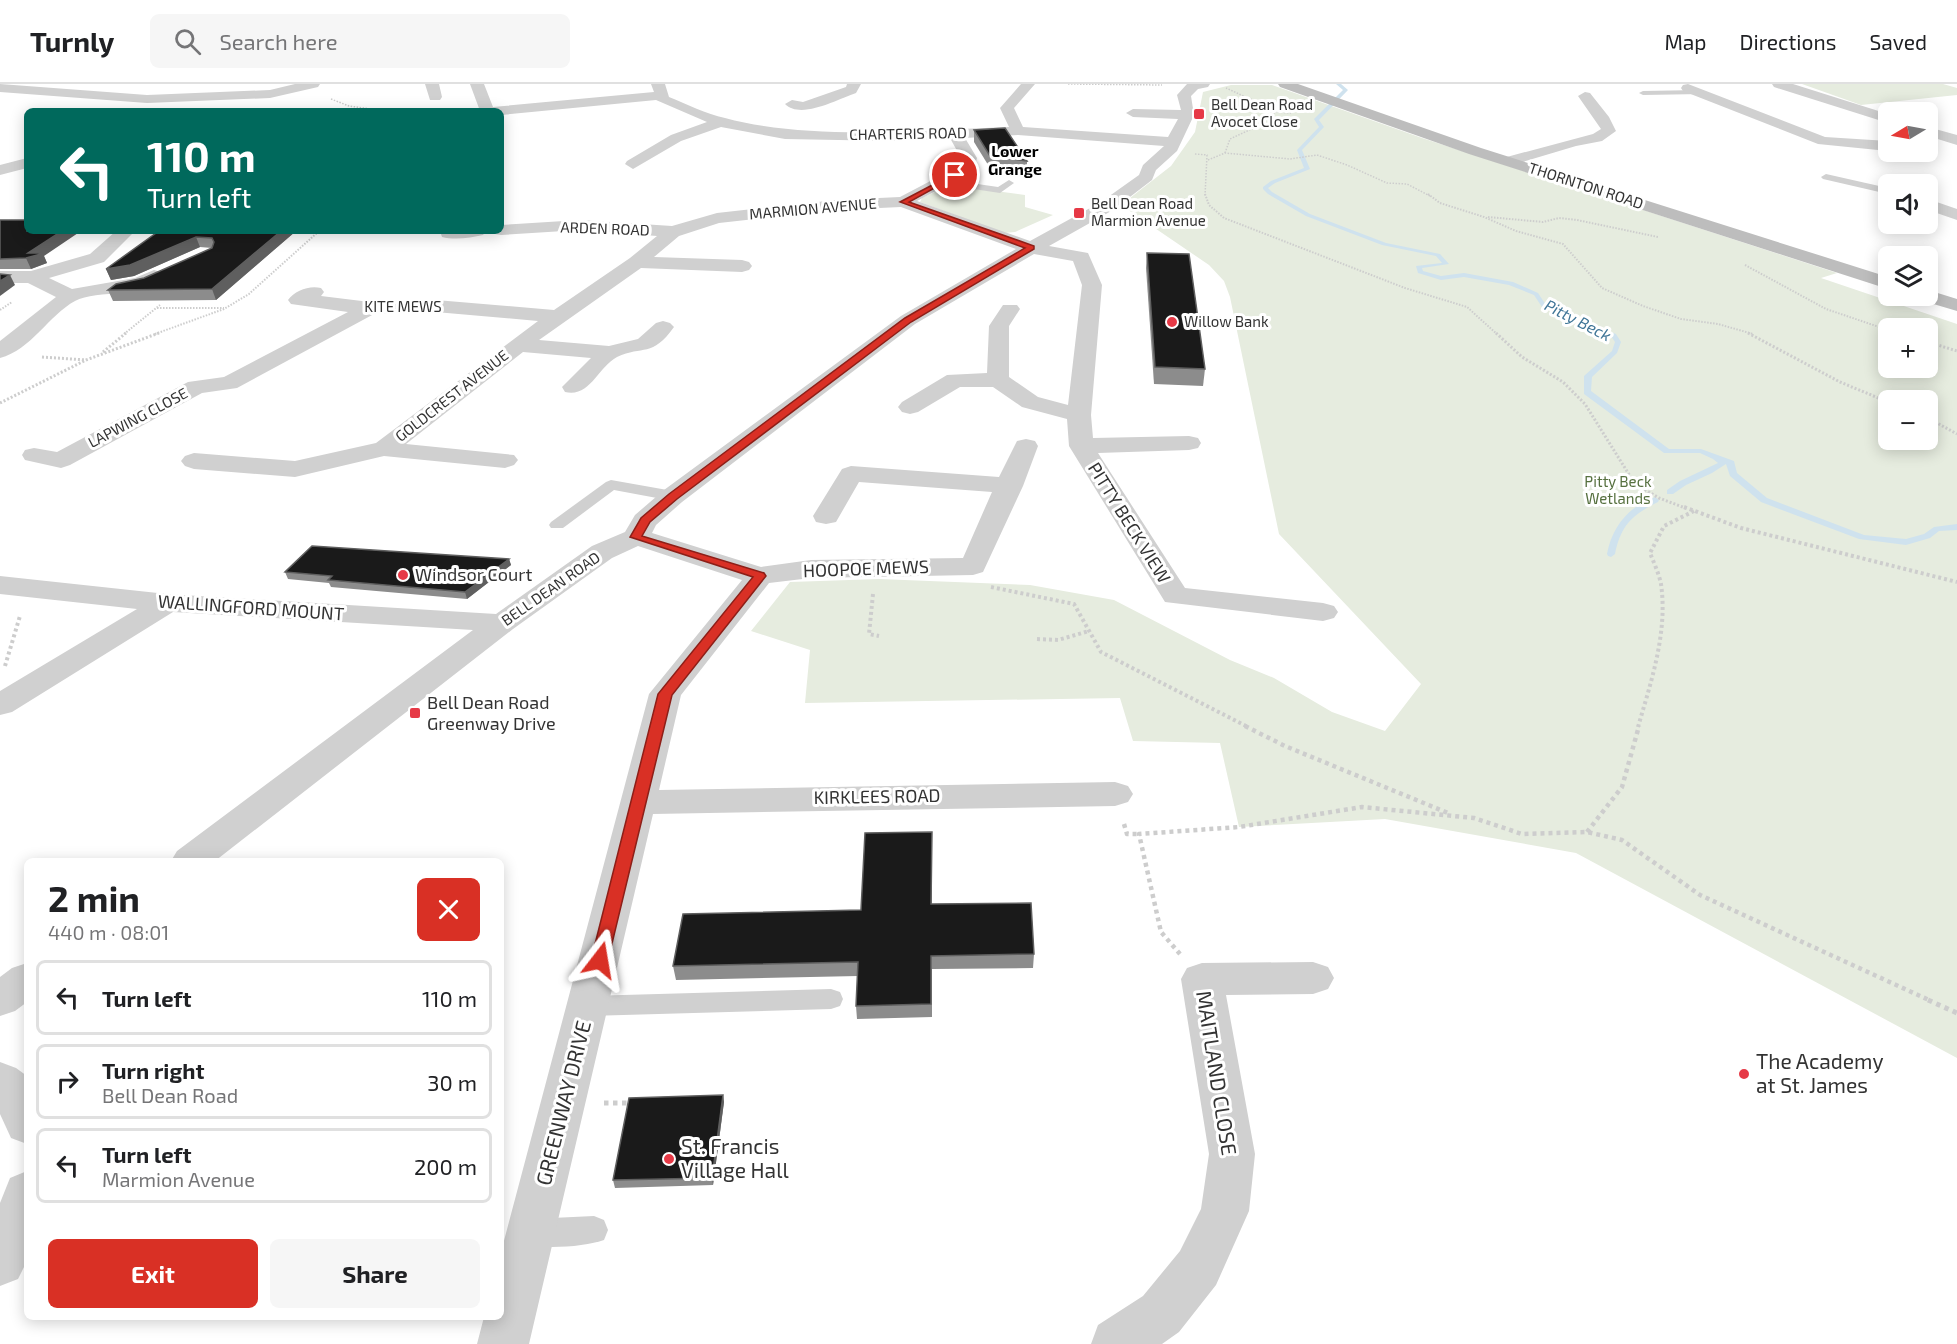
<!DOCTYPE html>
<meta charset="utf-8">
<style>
body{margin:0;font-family:"Exo 2",sans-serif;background:#f6f6f6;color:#202124;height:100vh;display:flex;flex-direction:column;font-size:22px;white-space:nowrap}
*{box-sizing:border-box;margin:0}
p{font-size:20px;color:#757577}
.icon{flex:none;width:33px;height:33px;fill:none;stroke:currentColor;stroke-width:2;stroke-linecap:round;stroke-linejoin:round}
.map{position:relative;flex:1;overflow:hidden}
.sheet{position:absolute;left:24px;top:774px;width:480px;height:462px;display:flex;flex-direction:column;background:#fff;border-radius:9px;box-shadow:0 3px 15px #0003}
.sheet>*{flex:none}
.top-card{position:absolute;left:24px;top:24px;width:480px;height:126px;border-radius:9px;box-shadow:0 3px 15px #0003;background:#00695c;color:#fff;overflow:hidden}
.needle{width:39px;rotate:260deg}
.fabs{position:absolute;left:1878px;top:18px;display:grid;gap:12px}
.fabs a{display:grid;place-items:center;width:60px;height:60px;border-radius:9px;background:#fff;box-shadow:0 3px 15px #0003;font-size:30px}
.pin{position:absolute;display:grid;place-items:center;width:51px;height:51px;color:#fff;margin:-26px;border:3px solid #fff;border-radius:50%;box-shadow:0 2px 6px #0007}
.me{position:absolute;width:66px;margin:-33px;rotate:14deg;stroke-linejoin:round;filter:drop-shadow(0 0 4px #0008)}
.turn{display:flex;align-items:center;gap:21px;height:126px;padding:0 24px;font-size:27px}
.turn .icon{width:78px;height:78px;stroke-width:2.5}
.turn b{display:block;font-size:42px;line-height:51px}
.round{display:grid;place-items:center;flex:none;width:63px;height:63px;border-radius:9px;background:#f6f6f6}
.summary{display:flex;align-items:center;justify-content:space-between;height:102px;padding:0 24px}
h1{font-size:36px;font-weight:700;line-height:45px}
.cta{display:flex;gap:12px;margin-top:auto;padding:12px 24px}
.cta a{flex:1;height:69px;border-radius:9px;background:#d93025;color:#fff;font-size:24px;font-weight:700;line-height:69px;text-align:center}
.cta a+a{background:#f6f6f6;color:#202124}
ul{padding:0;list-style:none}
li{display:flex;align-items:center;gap:18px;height:75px;margin:0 12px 9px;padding:0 12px;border:3px solid #e0e0e0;border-radius:9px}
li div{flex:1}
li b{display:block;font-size:22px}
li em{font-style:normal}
header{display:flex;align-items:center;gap:36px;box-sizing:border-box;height:84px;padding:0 30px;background:#fff;border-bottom:2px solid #e0e0e0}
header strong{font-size:28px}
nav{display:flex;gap:33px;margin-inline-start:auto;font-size:21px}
.search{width:420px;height:54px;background:#f6f6f6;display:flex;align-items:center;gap:15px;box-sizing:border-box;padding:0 21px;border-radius:9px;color:#757577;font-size:22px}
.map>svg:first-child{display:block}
</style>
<header>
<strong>Turnly</strong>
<div class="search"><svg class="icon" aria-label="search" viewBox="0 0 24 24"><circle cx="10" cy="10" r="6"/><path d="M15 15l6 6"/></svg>Search here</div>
<nav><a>Map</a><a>Directions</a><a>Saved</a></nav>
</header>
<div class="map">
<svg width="1957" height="1260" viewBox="0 0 1957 1260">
<rect width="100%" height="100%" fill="#fff"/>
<g fill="#e6ecdf" fill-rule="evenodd">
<path d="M1802,0H1943L1957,4V11L1861,21Z"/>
<path d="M1231,1H1272L1422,54L1837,189L1821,194L1957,240V974L1576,769L1385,735L1239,743L1220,659L1133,657L1120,614L805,619L810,566L751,547L790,498L879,495L1030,501L1114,516L1230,576L1274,594L1332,628L1385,647L1421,600L1279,450L1230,213L1224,197L1209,181L1121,121L1171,82L1195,48L1203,8ZM1888,244H1928V284H1888ZM1888,316H1928V356H1888Z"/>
<path d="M950,101L1025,111V123L1053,131L1015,148L1004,149L920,118L922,114Z"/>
</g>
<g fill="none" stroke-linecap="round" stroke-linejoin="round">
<g fill="#cfe2ee" fill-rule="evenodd">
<path d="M1336,0H1341L1348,6L1319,36L1324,43L1302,66L1310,85L1275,99L1268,104L1272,108L1310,130L1386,159L1440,170L1449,180L1422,184L1423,187L1441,192L1464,189L1513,198L1538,209L1546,221L1616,250L1621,258L1617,269L1592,293L1591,307L1669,365H1701L1734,377L1737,389L1767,414L1864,451L1906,455L1924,450L1934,443L1957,440V446L1939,447L1930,454L1906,461L1859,455L1761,418L1730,392L1726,380L1712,389L1686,401L1673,410H1667V406L1680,397L1718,379L1713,375L1700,369H1664L1584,310V292L1612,267L1615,258L1611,252L1542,223L1534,211L1509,201L1464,193L1441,196L1418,189L1416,182L1442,179L1436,172L1382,161L1306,132L1268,110L1263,105V103L1271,97L1304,84L1297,66L1319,43L1314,35L1343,6Z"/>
<path d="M1655,413L1659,416L1658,418C1632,431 1621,441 1615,470L1611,473L1608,472L1607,470C1612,443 1628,423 1655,413Z"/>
</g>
<g stroke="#cdcdcd" stroke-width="1.5" stroke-dasharray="1.5 1.5" stroke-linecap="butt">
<path d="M1068,0L1162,1"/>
<path d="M331,15L349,22L385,27"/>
<path d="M1212,24L1291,29"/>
<path d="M1225,69L1230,55L1260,41L1275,28L1270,20L1250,15L1226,4"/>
<path d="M1195,70L1207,71L1205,112"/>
<path d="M1208,76L1225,69L1290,75L1317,71L1347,81L1387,99L1407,100L1430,112"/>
</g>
<g stroke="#cdcdcd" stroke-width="2" stroke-dasharray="1.5 1.5" stroke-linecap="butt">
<path d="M1205,110L1209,121L1224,134L1405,204L1467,223L1497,250"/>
<path d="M1428,110L1440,119L1484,133L1516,147L1563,160L1602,204L1643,222L1681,235L1718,240L1753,250"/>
<path d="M1488,133L1543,138L1559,134L1577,136L1658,153"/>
<path d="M1745,181L1826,225L1888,246"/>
<path d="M157,224H224"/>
<path d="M0,226L12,218"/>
<path d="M124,250L160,221"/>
<path d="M155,250L224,225L249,210L319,147"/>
</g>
<g stroke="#cdcdcd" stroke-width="3" stroke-dasharray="2 2" stroke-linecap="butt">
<path d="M1496,249L1522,273L1563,298L1585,320L1635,400L1659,414L1688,425"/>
<path d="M1748,249L1840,298L1888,318"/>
<path d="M1928,258L1957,267"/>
<path d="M103,268L126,249"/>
<path d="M42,273L86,276"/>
<path d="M0,319L86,276L159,249"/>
<path d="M1928,334L1957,350"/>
</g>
<g stroke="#cdcdcd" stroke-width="4" stroke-dasharray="3 3" stroke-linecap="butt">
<path d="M1684,423L1741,444L1957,498"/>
<path d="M991,503L1074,520L1101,568L1248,643"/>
<path d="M873,510L869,550L879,552"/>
<path d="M1037,555L1058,556L1089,547"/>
<path d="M5,582L20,532"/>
<path d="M1638,643C1651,598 1668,548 1661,500C1659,490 1654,479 1650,469L1664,442L1694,427"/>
</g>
<g stroke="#cdcdcd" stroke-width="4.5" stroke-dasharray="4 4" stroke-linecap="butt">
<path d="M1245,642L1285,662L1448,729"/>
<path d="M1124,740L1127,750H1139"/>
<path d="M1587,748L1622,703L1639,642"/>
<path d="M1180,870L1161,848L1139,750L1239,743L1362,723L1474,734L1522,750L1587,748L1622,756L1700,811L1931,917"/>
</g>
<g stroke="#cdcdcd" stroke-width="5" stroke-dasharray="4.5 4.5" stroke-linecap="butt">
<path d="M1928,916L1957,929"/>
<path d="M604,1019H632"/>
</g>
<g fill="#d0d0d0" fill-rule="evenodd">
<path d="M1699,6L1703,8L1702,10L1643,11L1639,9L1643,7Z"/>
<path d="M1826,90L1888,104V110L1823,95L1821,93Z"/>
<path d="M943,95L998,103L1009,96L1014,99L1000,109L940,100V96Z"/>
<path d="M611,396L673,407L681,412L673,417L614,406L563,444H551L549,441L551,438L606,398Z"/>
<path d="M831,905L840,908L843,915L840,922L831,925L588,932L579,929L576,922L579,915L588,912Z"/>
<path d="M594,1132L604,1136L608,1146L604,1156C585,1163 539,1166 521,1159L517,1149L521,1139L531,1135Z"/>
</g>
<g fill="#d0d0d0" fill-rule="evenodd">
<path d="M0,0L147,11L270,6L295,0H320L318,3L270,14L147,19L0,8Z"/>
<path d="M425,0H439L442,13L440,16H430Z"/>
<path d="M470,0H484L493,23L654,8L651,0H665L669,13C687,20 706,30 725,34C810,57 920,46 1009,43L1000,24L1021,0H1035L1014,24L1023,43L1168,53L1178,35L1133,33L1126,29L1133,25L1181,26L1177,11L1187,0H1210L1208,3L1198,5L1191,12L1194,31L1177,67L1156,86L1152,96L1113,126L1049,162L1088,169L1102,201L1091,331L1093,354L1189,352L1198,354L1201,359L1198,364L1189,366L1098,369L1185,504L1323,519L1334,522L1338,528L1334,534L1323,537L1165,518L1069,362L1067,335L1022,323L993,303H960L918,328L910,330L902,328L898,323L902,318L947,291L987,289L989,242L1003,221H1017L1020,225L1009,242V293L1038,313L1068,321L1082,201L1073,177L1034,170L915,240L682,418L656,441L652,449L761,483L811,476L963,474L992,408L859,398L836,438L826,440L816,438L813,432L842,385L851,382L999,393L1017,357L1026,355L1035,357L1038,362L1023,402L983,488L973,491L811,494L769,499L681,611L659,706L1115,698L1128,702L1133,710L1128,718L1115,722L653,730L529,1260H477L484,1233H501V1168L649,610L742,496L638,462L612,474L513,545L215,777H171L177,767L473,546L173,528L12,628L0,631V607L137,525L0,510V492L167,510L496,530L592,462L625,448L635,431L664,406L901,232L1016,165L901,123L836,126L719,139L679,152L654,173L742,176L749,178L752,182L749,186L742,188L641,184L539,256L609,262L638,255L656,239L663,237L670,239L674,243C652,274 643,261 617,273C598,283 590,314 565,308L562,303L591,274L523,268L406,360L514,371L518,376L514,381L505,384L384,372L295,393L194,385L185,382L181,377L185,372L194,369L295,377L376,359L538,237L424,227L374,230L237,304L202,309L70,381L61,384L25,376L22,371L25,366L34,364L57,368L188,298L224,293L348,228L291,220L288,216C295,206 310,201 321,204L324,208L321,212L370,218L424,215L554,226L630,174L657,152L580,146L501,151L495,150L493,147H501V141L580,136L672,142L717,129L836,116L900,113L959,82L961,74L950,54L892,57L785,55L721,43L681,57L633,85L625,80L627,77L671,51L707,38L656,16L501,31V27H480ZM1018,51L1164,62L1143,81L1139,91L1101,118L1030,157L917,117L973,87L977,74L965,54Z"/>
<path d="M847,0H861L856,9C838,15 801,36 785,20L792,16L803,18L846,3Z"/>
<path d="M1688,0L1825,53L1888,57V67L1818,60L1683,7L1681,4L1683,1Z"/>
<path d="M1772,0H1793L1888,30V39L1774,3Z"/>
<path d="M1585,8L1590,9L1609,33L1616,47L1602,57L1576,62L1509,82L1503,80L1501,77L1503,74L1593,50L1601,45L1578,12Z"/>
<path d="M1928,43L1957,51V61L1928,52Z"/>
<path d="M27,74V84L0,91V81Z"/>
<path d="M1928,115L1957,125V136L1928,126Z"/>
<path d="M116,147H132L133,149L104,178L49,194L72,205L135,194L154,186L161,188L164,192C148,215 97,205 75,217C49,231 31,266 0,274V257L56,213L28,199H0V187H31L90,170Z"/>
<path d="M440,147H486L483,151C471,154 454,156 442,153Z"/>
<path d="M1313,878L1328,883L1334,894L1328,905L1313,910L1226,911L1255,1070L1249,1127L1216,1201L1179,1248L1162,1260H1091L1098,1241L1143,1212L1180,1167L1201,1125L1209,1070L1181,895L1187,884L1202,879Z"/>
<path d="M27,879V918L15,927L0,932V893L12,884Z"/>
<path d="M0,978L16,984L27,992V1060L11,1054L0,1030Z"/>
<path d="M27,1087V1177L18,1195L0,1202V1119L10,1094Z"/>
</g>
<g fill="#bdbdbd" fill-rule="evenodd">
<path d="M1278,0H1298L1481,64L1888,193V205L1469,70L1280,3Z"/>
<path d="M1928,206L1957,215V227L1920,216L1917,212H1928Z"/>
</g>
</g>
<g fill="#8c8c8c">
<path d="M974,46L1027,77V90L990,84L974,58Z"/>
<path d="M0,136L44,172L47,179L31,185H0Z"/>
<path d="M159,147H296L216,216L113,217L108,206L144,194L212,164L200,163L134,192L111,196L106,185Z"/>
<path d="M1147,169L1205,285L1203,302L1154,300L1146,184Z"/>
<path d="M509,475L511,481L467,515L331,503L329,499L288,495L285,488Z"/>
<path d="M932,761V820L1034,870L1033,884L932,885V933L857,935L856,922L858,892L676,896L673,882L861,826Z"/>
<path d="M723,1011L724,1018L713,1101L615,1104L613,1096Z"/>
</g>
<g fill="#5f5f5f">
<path d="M62,147H81L44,172L47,179L31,185L26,174L28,169Z"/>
<path d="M281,147H296L216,216L212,205Z"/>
<path d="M196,153L200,163L134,192L111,196L106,185Z"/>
<path d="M10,191L15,201L0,212V197Z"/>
<path d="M509,475L511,481L467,515L465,508Z"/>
<path d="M723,1011L724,1018L713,1101L712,1094Z"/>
</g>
<g fill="#1a1a1a" stroke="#5f5f5f" stroke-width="1.5">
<path d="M1005,44L1027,77L990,72L974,46Z"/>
<path d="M0,136H27V147H62L28,169H42L41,170L26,174L0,175Z"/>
<path d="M159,147H281L212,205L108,206L116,200L144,194L212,164L214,158L212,154L196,153L130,181L106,185Z"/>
<path d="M1147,169L1189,170L1205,285L1155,283Z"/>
<path d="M0,190L10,191L0,197Z"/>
<path d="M312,462L509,475L465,508L328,496L332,492L285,488Z"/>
<path d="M932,748L931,820L1031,819L1034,870L931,872V920L856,922L858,878L673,882L683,830L861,826L865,749Z"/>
<path d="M723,1011L712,1094L613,1096L629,1014Z"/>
</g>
<path fill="#d93025" stroke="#8d1f18" stroke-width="1.5" d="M953,90L958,91L909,118L1034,162V165L911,238L677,415L650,438L642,452L764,489L766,492L672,611L608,876L606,881L600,883L594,881L591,876L658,610L753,493L630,453L641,434L669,410L905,234L1025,164L900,118Z"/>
<g fill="#e63946" stroke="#fff" stroke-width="2">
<rect x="1193" y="24" width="12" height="12" rx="3"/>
<rect x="1073" y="123" width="12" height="12" rx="3"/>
<circle cx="1172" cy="238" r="6"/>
<circle cx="403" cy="491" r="6"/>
<rect x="409" y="623" width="12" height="12" rx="3"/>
<circle cx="1744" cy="990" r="6"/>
<circle cx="669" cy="1075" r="6"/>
</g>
<g text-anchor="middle" stroke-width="6" stroke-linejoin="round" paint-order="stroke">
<g font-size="15" fill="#333" stroke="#fff" text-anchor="start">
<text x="1211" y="26">Bell Dean Road<tspan x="1211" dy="17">Avocet Close</tspan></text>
<text x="1091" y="125">Bell Dean Road<tspan x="1091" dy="17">Marmion Avenue</tspan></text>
<text x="1184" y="243">Willow Bank</text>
</g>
<g font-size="15" fill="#333" stroke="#fff">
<text transform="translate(908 50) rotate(-1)" y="5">CHARTERIS ROAD</text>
<text transform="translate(1586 102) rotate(18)" y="5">THORNTON ROAD</text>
<text transform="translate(813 125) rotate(-5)" y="5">MARMION AVENUE</text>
<text transform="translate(605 145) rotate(2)" y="5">ARDEN ROAD</text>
<text x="403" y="228">KITE MEWS</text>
<text transform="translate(452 312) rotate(-38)" y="5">GOLDCREST AVENUE</text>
<text transform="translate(138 334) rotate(-28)" y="5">LAPWING CLOSE</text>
<text transform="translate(551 505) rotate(-35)" y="5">BELL DEAN ROAD</text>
</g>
<g font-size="15" fill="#56703f" stroke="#fff">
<text x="1618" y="403">Pitty Beck<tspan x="1618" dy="17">Wetlands</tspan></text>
</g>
<g font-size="16" font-weight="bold" fill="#000" stroke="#fff">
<text x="1015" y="73">Lower<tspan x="1015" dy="18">Grange</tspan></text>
</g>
<g font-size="16" font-style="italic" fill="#3f7597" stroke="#fff">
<text transform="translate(1578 236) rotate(27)" y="6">Pitty Beck</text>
</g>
<g font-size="18" fill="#333" stroke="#fff">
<text transform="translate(1129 439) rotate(58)" y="6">PITTY BECK VIEW</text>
<text transform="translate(866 485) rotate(-2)" y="6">HOOPOE MEWS</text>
<text transform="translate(251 524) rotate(4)" y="6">WALLINGFORD MOUNT</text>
<text transform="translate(877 713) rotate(-1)" y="6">KIRKLEES ROAD</text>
</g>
<g font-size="18" fill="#333" stroke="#fff" text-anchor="start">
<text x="415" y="497">Windsor Court</text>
<text x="427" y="625">Bell Dean Road<tspan x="427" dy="21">Greenway Drive</tspan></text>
</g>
<g font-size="21" fill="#333" stroke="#fff" text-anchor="start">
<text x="1756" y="985">The Academy<tspan x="1756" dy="24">at St. James</tspan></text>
<text x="681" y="1070">St. Francis<tspan x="681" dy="24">Village Hall</tspan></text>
</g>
<g font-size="21" fill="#333" stroke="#fff">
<text transform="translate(1216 989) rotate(81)" y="7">MAITLAND CLOSE</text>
<text transform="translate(564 1019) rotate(-76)" y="7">GREENWAY DRIVE</text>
</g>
</g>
</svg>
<div class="fabs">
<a><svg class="needle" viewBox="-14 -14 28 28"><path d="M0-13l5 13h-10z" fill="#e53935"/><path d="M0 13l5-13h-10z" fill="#757577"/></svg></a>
<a><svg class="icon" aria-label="sound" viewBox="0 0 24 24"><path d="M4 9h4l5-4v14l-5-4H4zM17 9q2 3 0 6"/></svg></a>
<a><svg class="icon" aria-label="layers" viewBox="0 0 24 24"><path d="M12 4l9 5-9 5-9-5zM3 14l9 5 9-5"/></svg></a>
<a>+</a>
<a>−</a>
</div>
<div class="pin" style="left:955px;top:91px;background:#d93025"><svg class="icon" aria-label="arrive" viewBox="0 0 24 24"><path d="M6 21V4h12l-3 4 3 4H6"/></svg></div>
<svg class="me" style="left:600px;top:876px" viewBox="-20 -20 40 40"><path d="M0-17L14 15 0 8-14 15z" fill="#d93025" stroke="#fff" stroke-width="4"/></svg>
<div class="top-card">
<div class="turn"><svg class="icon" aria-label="left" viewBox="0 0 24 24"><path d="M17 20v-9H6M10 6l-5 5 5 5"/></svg><div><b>110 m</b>Turn left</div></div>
</div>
<section class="sheet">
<div class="summary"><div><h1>2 min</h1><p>440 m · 08:01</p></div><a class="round" style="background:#d93025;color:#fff"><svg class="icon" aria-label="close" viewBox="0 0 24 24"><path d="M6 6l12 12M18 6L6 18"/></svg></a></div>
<ul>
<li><svg class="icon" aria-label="left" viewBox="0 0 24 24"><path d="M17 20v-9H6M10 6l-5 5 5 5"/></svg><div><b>Turn left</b></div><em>110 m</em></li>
<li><svg class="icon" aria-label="right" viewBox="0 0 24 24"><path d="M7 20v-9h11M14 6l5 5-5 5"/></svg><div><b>Turn right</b><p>Bell Dean Road</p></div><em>30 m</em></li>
<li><svg class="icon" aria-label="left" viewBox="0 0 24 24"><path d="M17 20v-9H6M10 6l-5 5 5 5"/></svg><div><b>Turn left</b><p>Marmion Avenue</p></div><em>200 m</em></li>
</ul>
<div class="cta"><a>Exit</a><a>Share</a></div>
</section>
</div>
